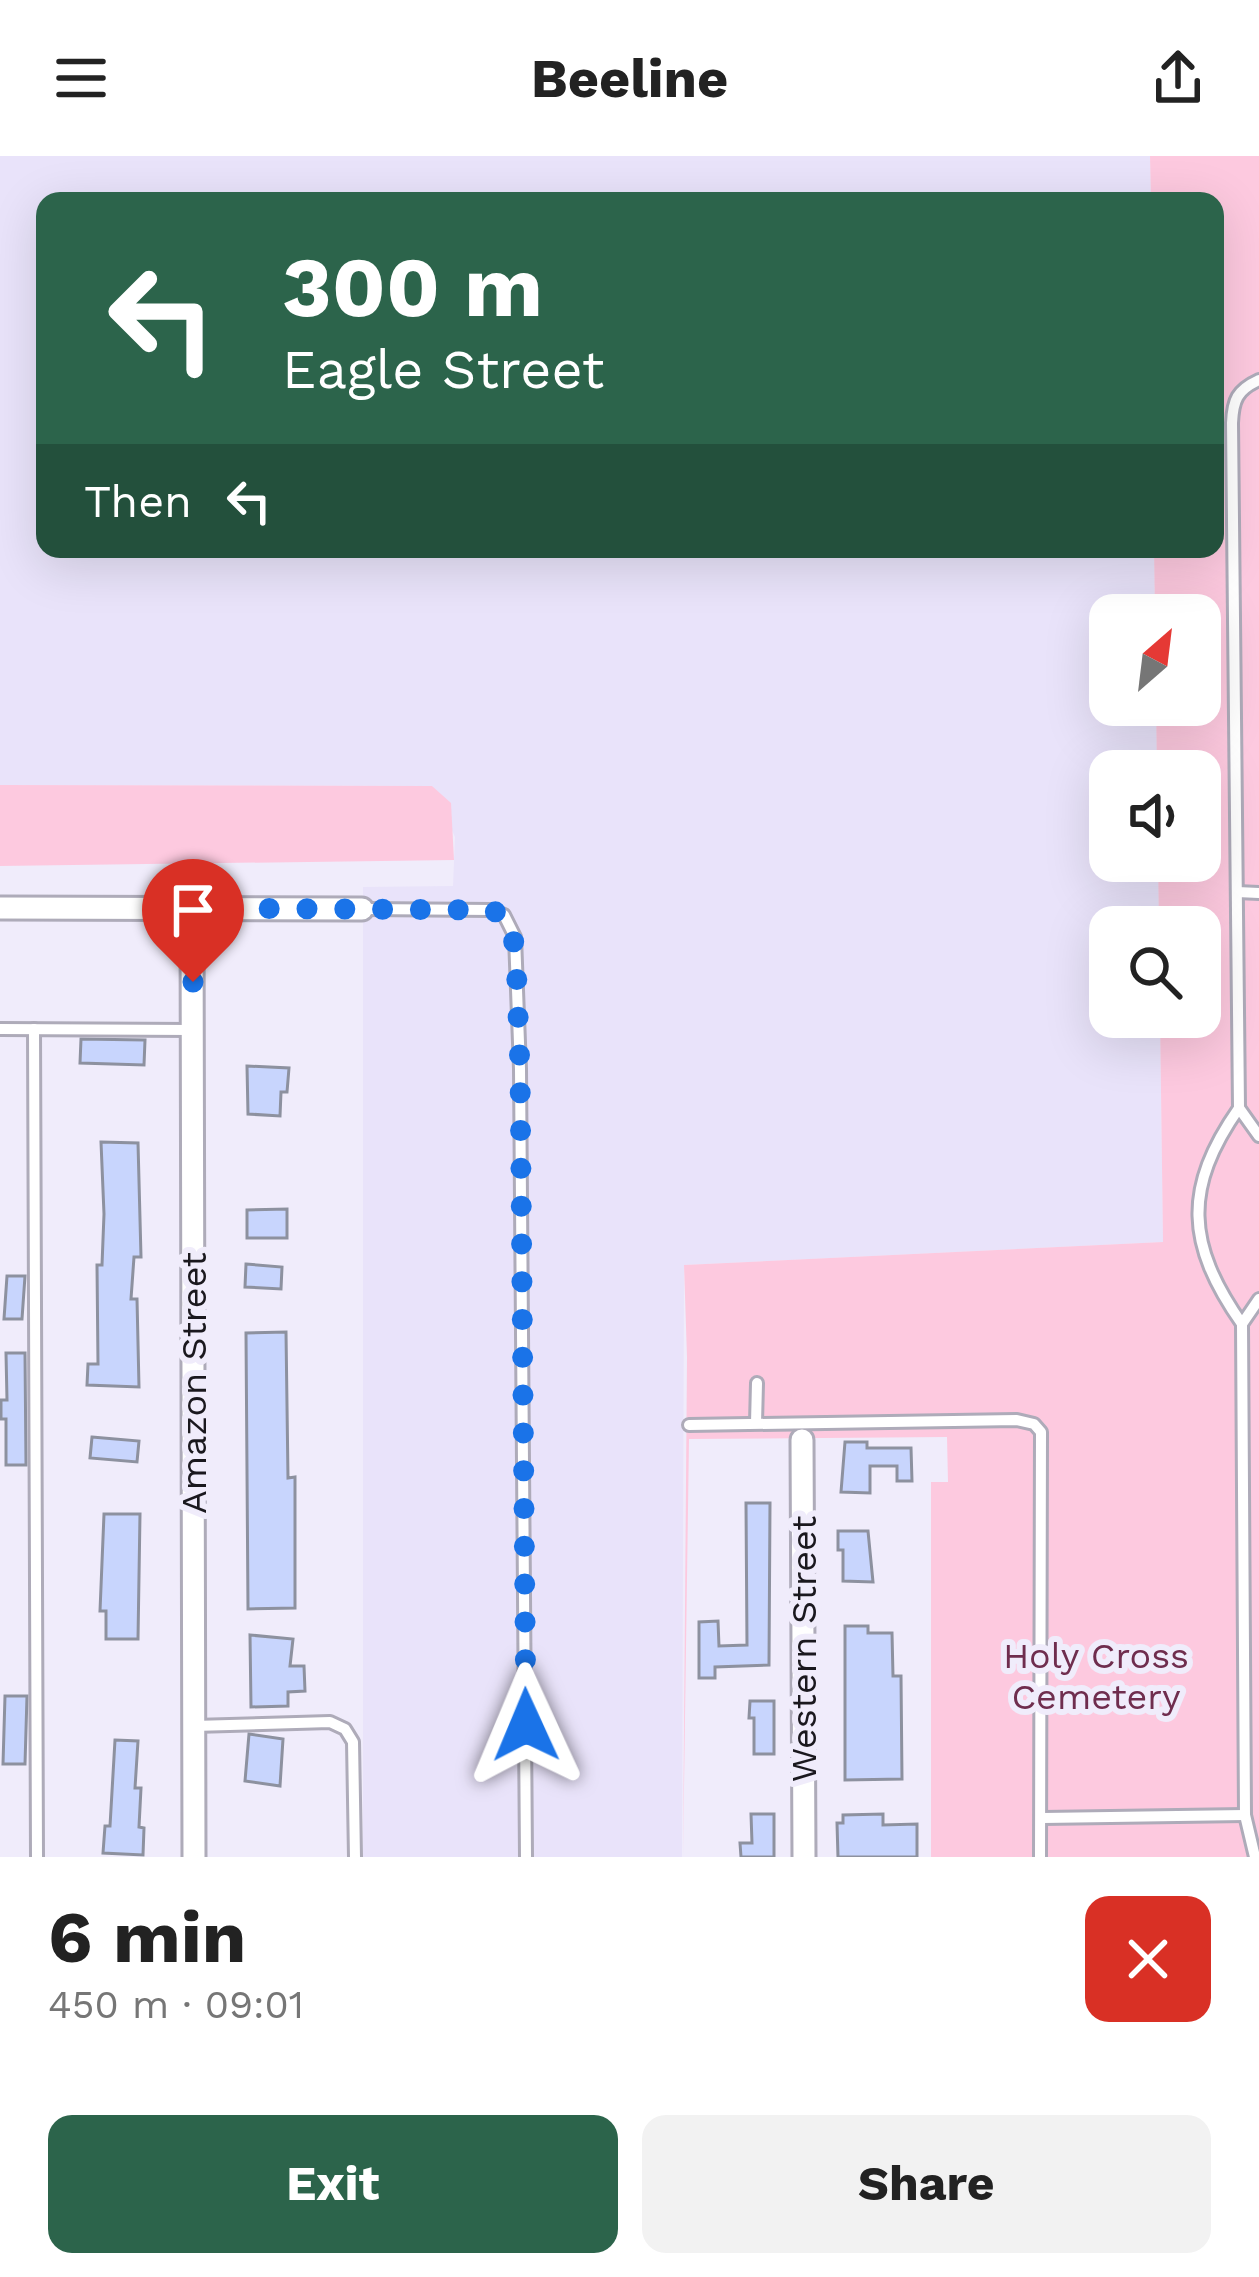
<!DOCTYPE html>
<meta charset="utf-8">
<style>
body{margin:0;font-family:"Work Sans",sans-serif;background:#f2f2f2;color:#222;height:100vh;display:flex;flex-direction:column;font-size:45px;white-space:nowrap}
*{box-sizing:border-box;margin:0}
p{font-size:39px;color:#767676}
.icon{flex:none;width:66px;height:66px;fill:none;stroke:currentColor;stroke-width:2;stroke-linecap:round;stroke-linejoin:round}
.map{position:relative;height:1701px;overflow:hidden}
.details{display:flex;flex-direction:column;background:#fff;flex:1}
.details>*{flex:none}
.top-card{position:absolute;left:36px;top:36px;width:1188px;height:366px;border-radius:24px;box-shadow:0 12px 48px #0002;background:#2c644b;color:#fff;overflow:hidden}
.needle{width:78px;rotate:28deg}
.fabs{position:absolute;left:1089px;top:438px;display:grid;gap:24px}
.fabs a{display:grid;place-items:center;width:132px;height:132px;border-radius:24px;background:#fff;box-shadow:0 12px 48px #0002;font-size:60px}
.pin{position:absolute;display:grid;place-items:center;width:102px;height:102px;color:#fff;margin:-123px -51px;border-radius:50% 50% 50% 0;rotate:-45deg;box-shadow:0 0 12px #0007}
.pin .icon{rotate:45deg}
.me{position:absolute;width:132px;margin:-66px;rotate:359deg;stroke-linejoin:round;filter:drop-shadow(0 0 9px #0008)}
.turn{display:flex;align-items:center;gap:42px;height:252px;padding:0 48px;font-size:54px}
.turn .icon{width:156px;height:156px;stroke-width:2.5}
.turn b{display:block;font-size:84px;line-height:102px}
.then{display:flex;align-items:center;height:114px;padding:0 48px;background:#0003;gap:24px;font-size:45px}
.round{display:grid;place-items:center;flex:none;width:126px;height:126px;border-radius:24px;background:#f2f2f2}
.headline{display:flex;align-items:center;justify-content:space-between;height:204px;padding:0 48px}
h1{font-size:72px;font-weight:700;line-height:90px}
.primary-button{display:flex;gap:24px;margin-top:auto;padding:24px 48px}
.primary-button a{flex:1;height:138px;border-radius:24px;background:#2c644b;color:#fff;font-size:48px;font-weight:700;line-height:138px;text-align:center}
.primary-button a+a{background:#f2f2f2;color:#222}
header{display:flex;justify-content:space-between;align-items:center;height:156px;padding:0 48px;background:#fff;font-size:54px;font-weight:700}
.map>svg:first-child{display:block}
</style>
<header><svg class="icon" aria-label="menu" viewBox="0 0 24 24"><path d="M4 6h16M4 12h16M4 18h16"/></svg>Beeline<svg class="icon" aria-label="share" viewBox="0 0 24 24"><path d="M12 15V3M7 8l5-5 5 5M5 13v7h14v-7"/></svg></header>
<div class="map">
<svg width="1259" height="1701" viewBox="0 0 1259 1701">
<rect width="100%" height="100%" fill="#f0ecfb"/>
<path fill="#e9e3fa" d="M0,0H1150L1151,45H45V393H1154L1155,459H1110V549H1156L1157,615H1110V705H1158L1159,771H1110V861H1160L1163,1086L684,1109L682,1701H363V731L453,730L455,681L432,630L0,629Z"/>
<g fill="#fdc9df">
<path d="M1150,0H1259V1701H931V1326H948L947,1281L689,1283L683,1701L687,1201L684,1109L1163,1086L1160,861H1200V771H1159L1158,705H1200V615H1157L1156,549H1200V459H1155L1154,393H1215V45H1151Z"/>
<path d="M0,629L432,630L451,647L454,704L0,710Z"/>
</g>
<g fill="#c8d5fd" stroke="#8d919f" stroke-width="3">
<path d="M81,883L145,884L144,909L80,907Z"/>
<path d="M247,910L289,912L287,936H281L280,960L248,958Z"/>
<path d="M101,986L138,987L141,1101H134L131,1143H137L139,1231L87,1229L88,1208H98L97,1109H102L104,1058Z"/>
<path d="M287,1053V1082H247V1054Z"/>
<path d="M246,1108L282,1111L281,1133L245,1131Z"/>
<path d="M7,1120H25L22,1163H4Z"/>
<path d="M286,1176L288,1322L295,1321V1452L248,1453L246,1177Z"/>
<path d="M6,1197H25L26,1309H6V1263H1V1244H7Z"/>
<path d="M92,1281L139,1285L137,1306L90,1302Z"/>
<path d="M845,1286H867V1292H911L912,1325H897V1310H870V1337L841,1336Z"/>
<path d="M746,1347H770L769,1509L715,1511V1522H699V1466L718,1465L719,1490L747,1489Z"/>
<path d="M104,1358H140L138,1483H106V1455H100Z"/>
<path d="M838,1375H868L873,1426L843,1425V1394H838Z"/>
<path d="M845,1470H868V1477H892L893,1520H901L902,1623L845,1624Z"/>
<path d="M250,1479L293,1483L290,1510H304L305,1535L288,1536V1550L251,1551Z"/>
<path d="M5,1540H27L25,1608H3Z"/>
<path d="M750,1545H774V1598H754V1562H749Z"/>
<path d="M249,1578L283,1583L280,1630L245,1625Z"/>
<path d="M115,1584L138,1585L135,1632H141L139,1671L144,1672L143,1699L103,1697L105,1670H110Z"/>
<path d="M751,1658H774V1701H741L740,1687H752Z"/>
<path d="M883,1658V1669L917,1668V1701H838L837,1667H843V1659Z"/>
</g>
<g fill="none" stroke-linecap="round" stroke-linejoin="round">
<defs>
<g id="lane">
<path d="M1259,224C1237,234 1233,244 1232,267L1239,952L1259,980"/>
<path d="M1237,736L1259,737"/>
<path d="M362,753L493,754L504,759L515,781L520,913L526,1701"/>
<path d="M0,873L193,874"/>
<path d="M34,873L37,1701"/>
<path d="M1239,952C1183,1032 1186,1088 1242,1168"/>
<path d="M756,1267L757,1227"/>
<path d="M689,1269L1017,1264L1034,1268L1041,1276L1040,1701"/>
<path d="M194,1570L330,1566L345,1573L353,1586L355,1701"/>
<path d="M1043,1662L1245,1659"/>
<path d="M1255,1701L1245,1659L1242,1168L1259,1143"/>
</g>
<g id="street">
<path d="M0,752L362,753"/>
<path d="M192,752L194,1701"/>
<path d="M802,1284L804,1701"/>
</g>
</defs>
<use href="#lane" stroke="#aeabb9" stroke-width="16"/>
<use href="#street" stroke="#aeabb9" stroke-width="27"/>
<use href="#lane" stroke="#fff" stroke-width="10"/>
<use href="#street" stroke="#fff" stroke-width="21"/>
</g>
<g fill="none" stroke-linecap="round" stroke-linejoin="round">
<path stroke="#1a73e8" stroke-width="21" stroke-dasharray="0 37.8" d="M193,826L192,752L493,754L511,768L516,801L520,913L526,1569"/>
</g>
<g text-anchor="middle" stroke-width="12" stroke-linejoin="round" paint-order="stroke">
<g font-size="36" fill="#1a181e" stroke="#f0ecfb">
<text transform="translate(193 1227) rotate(-90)" y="13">Amazon Street</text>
<text transform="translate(803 1493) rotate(-90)" y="13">Western Street</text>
</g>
<g font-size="36" fill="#6f2d4e" stroke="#f0ecfb">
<text x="1096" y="1512">Holy Cross<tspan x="1096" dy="41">Cemetery</tspan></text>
</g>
</g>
</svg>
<div class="fabs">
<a><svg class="needle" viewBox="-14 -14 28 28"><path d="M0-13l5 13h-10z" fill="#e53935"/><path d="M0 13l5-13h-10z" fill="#767676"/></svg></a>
<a><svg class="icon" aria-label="sound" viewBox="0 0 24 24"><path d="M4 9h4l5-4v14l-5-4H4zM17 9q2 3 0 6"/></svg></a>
<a><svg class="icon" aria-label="search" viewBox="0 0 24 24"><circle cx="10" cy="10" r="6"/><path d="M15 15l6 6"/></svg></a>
</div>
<div class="pin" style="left:193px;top:826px;background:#d93025"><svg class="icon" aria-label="arrive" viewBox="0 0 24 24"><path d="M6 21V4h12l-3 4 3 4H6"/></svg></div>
<svg class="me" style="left:526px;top:1569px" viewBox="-20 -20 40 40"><path d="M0-17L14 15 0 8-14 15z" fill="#1a73e8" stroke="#fff" stroke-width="4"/></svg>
<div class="top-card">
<div class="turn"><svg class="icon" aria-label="left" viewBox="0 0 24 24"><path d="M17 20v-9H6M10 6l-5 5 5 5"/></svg><div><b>300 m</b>Eagle Street</div></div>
<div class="then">Then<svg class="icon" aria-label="left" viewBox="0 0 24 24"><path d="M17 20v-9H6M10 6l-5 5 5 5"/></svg></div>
</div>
</div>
<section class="details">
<div class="headline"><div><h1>6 min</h1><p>450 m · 09:01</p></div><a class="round" style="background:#d93025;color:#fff"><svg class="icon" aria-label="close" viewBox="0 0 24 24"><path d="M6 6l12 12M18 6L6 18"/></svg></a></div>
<div class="primary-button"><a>Exit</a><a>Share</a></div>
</section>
